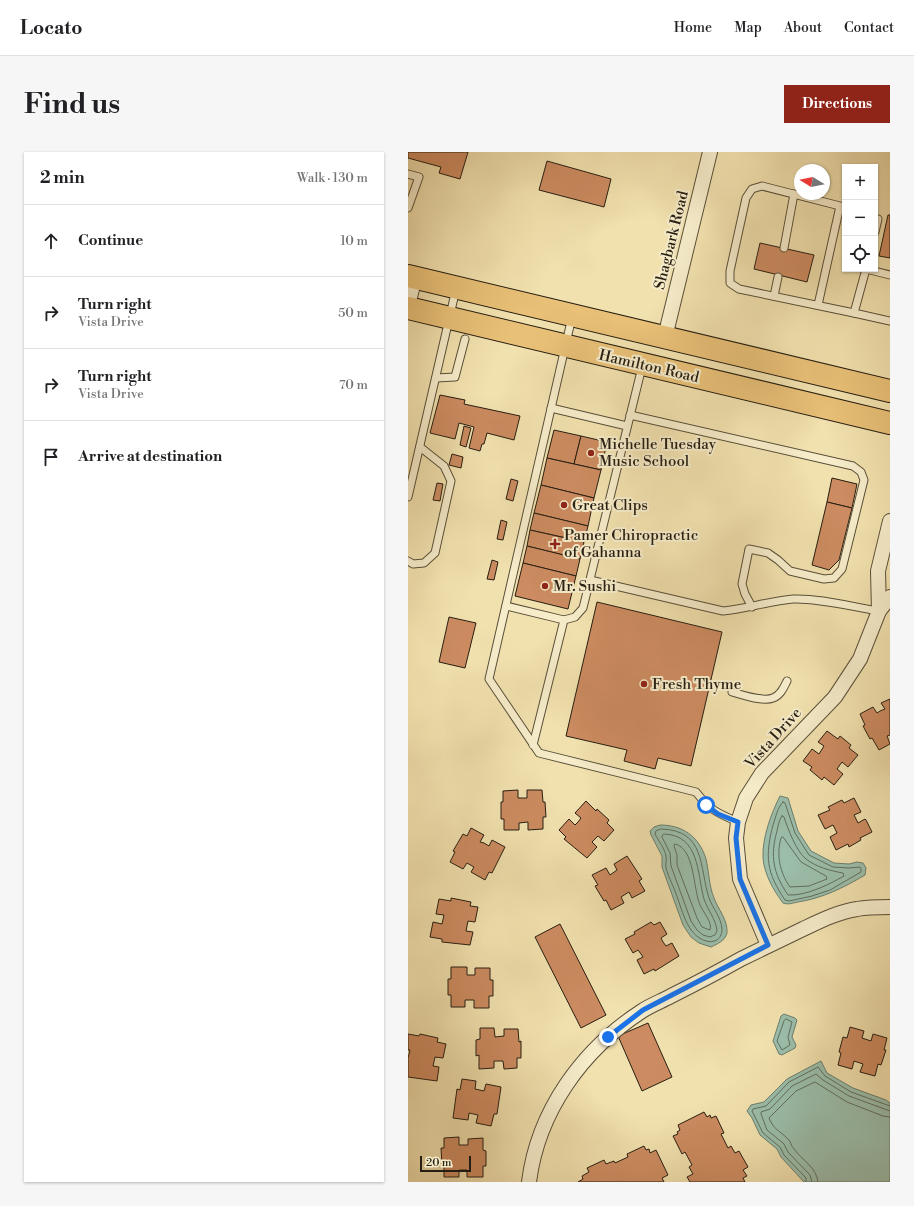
<!DOCTYPE html>
<meta charset="utf-8">
<style>
body{margin:0;font-family:"Libre Bodoni",serif;background:#f6f6f6;color:#202124}
.controls{position:absolute;right:12px;top:12px;display:grid;overflow:hidden;border-radius:0px;box-shadow:0 1px 3px #0004}
.controls button{width:36px;height:36px;display:grid;place-items:center;padding:0;border:0;border-bottom:1px solid #e0e0e0;background:#fff;color:#202124;font:20px sans-serif}
.compass{position:absolute;left:386px;top:12px;width:36px;height:36px;border-radius:50%;background:#fff;box-shadow:0 1px 3px #0004;rotate:280deg}
.scale{position:absolute;left:12px;bottom:10px;width:51px;box-sizing:border-box;padding-left:4px;border:2px solid #261e12;border-top:0;font-size:11px;line-height:14px;white-space:nowrap;color:#261e12;-webkit-text-stroke:3px #f6ecca;paint-order:stroke}
.stop{position:absolute;width:12px;height:12px;margin:-9px;border:3px solid #1a73e8;border-radius:50%;background:#fff}
.stop.end{background:#1a73e8;border-color:#fff;box-shadow:0 1px 4px #0008}
.list{margin:0;padding:0;list-style:none}
h2{display:flex;justify-content:space-between;align-items:center;height:52px;margin:0;padding:0 16px;font-size:17px}
h2 small{font-size:13px;font-weight:400;color:#757577}
.list li{display:grid;grid-template-columns:26px 1fr auto;gap:12px;align-items:center;box-sizing:border-box;height:72px;padding:0 16px;border-top:1px solid #e0e0e0}
.list b{display:block;font-size:15px;white-space:nowrap}
.list p{margin:0;font-size:13px;white-space:nowrap;color:#757577}
.list em{font-size:13px;font-style:normal;color:#757577}
.icon{flex:none;width:22px;height:22px;fill:none;stroke:currentColor;stroke-width:2;stroke-linecap:round;stroke-linejoin:round}
.map{position:relative;flex:none;width:482px;height:1030px;overflow:hidden;border-radius:0px}
header{display:flex;align-items:center;gap:24px;box-sizing:border-box;height:56px;padding:0 20px;background:#fff;border-bottom:1px solid #e0e0e0}
header strong{font-size:19px}
nav{display:flex;gap:22px;margin-inline-start:auto;font-size:14px}
.intro{display:flex;align-items:center;justify-content:space-between;box-sizing:border-box;height:96px;padding:0 24px}
h1{margin:0;font-size:28px}
.button{padding:10px 18px;border-radius:0px;background:#8f2418;color:#fff;font-size:14px;font-weight:700}
main{display:flex;gap:24px;padding:0 24px}
aside{flex:1;background:#fff;border-radius:0px;box-shadow:0 1px 3px #0004}
.map>svg:first-child{display:block}
.water{fill:#9bbeab;stroke:#6c7e6e}
.lines{fill:none;stroke-linecap:round;stroke-linejoin:round}
.shore{stroke:#606e5e;stroke-width:1}
.building{fill:#cc8b60;stroke:#261e12}
.service-casing{stroke:#594f39;stroke-width:9}
.minor-casing{stroke:#594f39;stroke-width:16}
.primary-casing{stroke:#261e12;stroke-width:24}
.service{stroke:#f6ecca;stroke-width:7}
.minor{stroke:#f6ecca;stroke-width:14}
.primary{stroke:#e8c077;stroke-width:22}
.route{stroke:#1a73e8;stroke-width:5}
.poi-dot{fill:#8f2418;stroke:#f6ecca;stroke-width:1.5}
.labels{text-anchor:middle;stroke-width:4;stroke-linejoin:round;paint-order:stroke}
.street-label{font-size:15px;fill:#261e12;stroke:#f6ecca}
.poi-label{font-size:15px;fill:#261e12;stroke:#f6ecca;text-anchor:start}
</style>
<header>
<strong>Locato</strong>
<nav><a>Home</a><a>Map</a><a>About</a><a>Contact</a></nav>
</header>
<div class="intro"><h1>Find us</h1><a class="button">Directions</a></div>
<main>
<aside>
<h2>2 min<small>Walk · 130 m</small></h2>
<ul class="list">
<li><svg class="icon" aria-label="ahead" viewBox="0 0 24 24"><path d="M12 20V5M6 11l6-6 6 6"/></svg><div><b>Continue</b></div><em>10 m</em></li>
<li><svg class="icon" aria-label="right" viewBox="0 0 24 24"><path d="M7 20v-9h11M14 6l5 5-5 5"/></svg><div><b>Turn right</b><p>Vista Drive</p></div><em>50 m</em></li>
<li><svg class="icon" aria-label="right" viewBox="0 0 24 24"><path d="M7 20v-9h11M14 6l5 5-5 5"/></svg><div><b>Turn right</b><p>Vista Drive</p></div><em>70 m</em></li>
<li><svg class="icon" aria-label="arrive" viewBox="0 0 24 24"><path d="M6 21V4h12l-3 4 3 4H6"/></svg><div><b>Arrive at destination</b></div></li>
</ul>
</aside>
<div class="map">
<svg width="482" height="1030" viewBox="0 0 482 1030">
<rect width="100%" height="100%" fill="#f1e1ae"/>
<filter id="stains"><feTurbulence type="fractalNoise" baseFrequency=".005" numOctaves="4"/><feColorMatrix values="0 0 0 0 .2 0 0 0 0 .09 0 0 0 0 .02 0 0 0 .5 -.17"/></filter>
<radialGradient id="worn" r=".72"><stop offset=".6" stop-color="#630" stop-opacity="0"/><stop offset="1" stop-color="#630" stop-opacity=".3"/></radialGradient>
<!-- water -->
<g class="water">
<path d="M372,644l8,2 10,33 13,20 23,12 15,1 8,-2 6,1 3,5 -1,7c-22,13 -42,23 -67,27 -6,1 -9,3 -15,1 -9,-12 -19,-29 -20,-45 -1,-20 8,-44 17,-62z"/>
<path d="M252,673c22,0 39,11 46,34 3,13 3,27 8,39 4,11 14,22 13,35 -2,8 -10,11 -16,14l-12,-4 -8,-6 -8,-12 -21,-58v-11l-11,-21 -1,-4 4,-4z"/>
<polygon points="376,862 387,866 389,868 384,885 388,893 387,896 374,903 371,902 365,889 373,864"/>
<polygon points="413,909 419,921 445,936 478,948 482,951 482,1030 396,1030 373,1005 369,997 352,983 344,966 339,959 343,953 356,950 379,927"/>
</g>
<g class="lines">
<!-- shore -->
<g class="shore">
<path d="M375,650l2,1 10,30 14,22 24,12 16,1 11,-1 1,2v3l-31,18 -18,6 -23,5 -4,-1c-19,-28 -20,-44 -12,-75 3,-8 4,-17 10,-23z"/>
<path d="M374,664l2,1c4,12 12,34 22,42 10,8 25,12 37,14l1,3c-16,9 -38,20 -56,19 -15,-22 -18,-39 -11,-64 1,-5 2,-11 5,-15z"/>
<path d="M253,677c45,1 38,38 48,69 4,11 12,19 13,31 0,4 -1,8 -5,11 -4,2 -7,2 -11,1 -20,-6 -24,-33 -31,-50 -3,-8 -7,-15 -9,-23 -1,-4 1,-8 0,-12 -1,-7 -8,-16 -11,-22l1,-3z"/>
<path d="M256,682c36,1 33,40 40,65 4,12 12,20 13,32l-2,4 -5,2 -7,-2 -6,-5 -6,-9 -20,-55 -1,-13 -8,-16z"/>
<path d="M375,685l18,25 25,14 1,3 -18,7 -19,1c-10,-14 -14,-32 -9,-49z"/>
<path d="M267,692c20,4 18,45 25,61 3,7 13,18 10,25l-8,-3 -5,-9 -20,-53v-10l-3,-9z"/>
<polygon points="378,867 384,870 380,885 382,893 374,898 369,889 376,869"/>
<polyline points="398,1030 398,1026 376,1003 372,995 355,981 344,959 345,957 358,954 381,930 410,915 417,924 443,940 482,954"/>
<polyline points="404,1030 402,1023 380,1000 376,992 359,978 353,962 353,960 362,957 384,934 408,922 415,928 441,944 482,959"/>
<path d="M410,1030c-1,-14 -16,-22 -24,-33 -3,-3 -3,-7 -6,-10 -9,-9 -14,-9 -19,-21l27,-27 19,-9 32,20 36,14 7,1"/>
</g>
</g>
<!-- building -->
<g class="building">
<polygon points="0,0 60,0 52,27 31,21 33,15 0,6"/>
<polygon points="139,9 203,27 196,55 131,38"/>
<polygon points="480,63 482,63 482,106 471,104"/>
<polygon points="352,91 406,103 399,130 346,117"/>
<polygon points="32,243 57,248 56,252 112,264 106,288 79,281 76,292 74,292 72,299 61,296 66,275 51,271 47,287 22,281"/>
<polygon points="56,274 63,276 58,295 52,293"/>
<polygon points="146,278 173,284 166,312 139,306"/>
<polygon points="173,284 199,290 193,318 166,312"/>
<polygon points="44,302 55,305 53,316 41,313"/>
<polygon points="139,306 193,318 186,346 133,333"/>
<polygon points="424,326 449,332 444,356 419,350"/>
<polygon points="103,327 110,329 105,349 98,347"/>
<polygon points="29,331 35,332 32,349 25,348"/>
<polygon points="133,333 186,346 180,374 126,361"/>
<polygon points="419,350 444,356 431,408 421,418 404,413"/>
<polygon points="126,361 180,374 176,390 122,378"/>
<polygon points="93,368 99,370 95,388 89,387"/>
<polygon points="122,378 176,390 172,407 119,394"/>
<polygon points="119,394 172,407 168,424 115,411"/>
<polygon points="84,408 90,410 86,428 79,427"/>
<polygon points="115,411 168,424 160,457 107,444"/>
<polygon points="189,450 314,480 283,614 250,606 247,617 216,609 219,598 158,584"/>
<polygon points="41,465 68,471 57,516 31,510"/>
<polygon points="482,547 482,583 479,584 482,592 471,598 464,586 462,587 455,574 457,573 452,562 465,555 469,561 472,559 477,557 473,551"/>
<polygon points="419,579 430,587 432,584 443,593 441,596 450,603 440,615 434,610 429,617 435,622 426,633 416,625 414,628 402,618 404,615 395,609 404,597 411,602 416,594 410,590"/>
<polygon points="110,638 110,646 119,646 119,638 134,638 135,650 137,650 138,665 135,665 135,677 120,678 120,670 111,671 111,678 96,678 96,667 93,667 93,650 95,650 95,639"/>
<polygon points="446,646 453,660 446,663 450,671 457,667 458,668 464,680 452,686 453,688 441,695 440,692 428,698 422,685 429,681 425,673 417,677 410,663 422,658 420,655 434,648 436,651"/>
<polygon points="178,649 188,659 189,657 201,668 199,671 206,678 196,689 190,684 184,690 189,695 179,706 156,687 158,685 151,678 161,667 167,673 170,670 173,666 167,661"/>
<polygon points="63,676 76,683 72,690 76,691 81,694 84,688 97,695 84,721 81,720 77,728 63,720 66,715 59,711 55,717 42,710 47,700 45,699 55,682 59,684"/>
<polygon points="219,704 234,727 231,729 237,739 224,746 221,740 213,745 216,751 203,758 198,748 196,749 187,734 190,733 184,723 198,716 202,723 209,718 206,712"/>
<polygon points="43,746 63,750 62,754 70,755 67,770 60,769 58,779 65,780 62,793 34,790 34,787 22,785 25,770 34,772 36,763 28,762 31,747 43,749"/>
<polygon points="243,770 246,773 252,770 259,782 253,786 255,790 258,794 264,791 271,804 247,819 246,817 236,822 229,808 235,805 233,802 230,798 225,801 217,787 227,782 226,780"/>
<polygon points="152,772 198,863 173,876 127,785"/>
<polygon points="43,815 59,815 59,823 67,823 67,816 82,816 82,828 85,828 85,844 81,844 81,856 66,856 66,848 57,848 57,855 43,855 43,843 40,843 40,827 43,827"/>
<polygon points="240,871 264,925 234,939 210,884"/>
<polygon points="442,875 456,879 454,886 463,889 465,882 479,886 476,898 478,898 473,913 470,912 467,924 452,920 455,912 446,909 444,917 430,913 433,901 431,900 435,885 439,886"/>
<polygon points="72,876 86,876 87,885 96,884 96,877 110,877 111,890 113,889 113,906 109,906 109,916 96,917 95,909 86,909 86,916 71,917 71,903 68,904 68,888 72,887"/>
<polygon points="0,882 11,884 12,882 30,886 29,890 38,892 35,906 27,905 25,914 31,915 29,929 0,925 0,906 2,898 0,898"/>
<polygon points="54,927 68,929 67,937 76,939 78,932 93,935 89,962 86,962 83,974 68,971 70,963 61,961 60,968 45,966 49,937 52,938"/>
<polygon points="296,960 299,965 302,963 303,966 308,964 316,981 313,982 320,996 323,994 327,1001 331,999 340,1015 335,1018 339,1024 335,1026 337,1030 282,1030 279,1025 285,1022 281,1015 284,1013 277,1000 274,1002 265,984 270,982 269,980 272,978 270,973"/>
<polygon points="51,985 51,993 60,993 60,987 75,986 75,998 78,999 78,1014 75,1014 75,1025 59,1025 59,1018 51,1018 51,1025 36,1025 36,1013 34,1013 33,996 36,996 36,986"/>
<polygon points="236,994 238,998 241,997 242,1001 248,998 260,1023 254,1026 256,1030 170,1030 175,1027 174,1024 181,1020 179,1016 196,1008 198,1012 206,1009 207,1011 220,1005 219,1002"/>
</g>
<g class="lines">
<defs>
<g id="service">
<polyline points="0,22 11,25 0,56"/>
<polyline points="467,80 470,67"/>
<polyline points="376,96 386,42"/>
<polyline points="482,123 458,117 446,161 482,169"/>
<polyline points="366,144 370,125"/>
<polyline points="410,153 432,54 354,34 344,37 338,46 322,119 322,131 331,137 446,161"/>
<path d="M164,165l-83,362 50,74 157,39c14,18 21,21 42,30"/>
<polyline points="28,226 47,225 57,187"/>
<polyline points="143,256 219,274"/>
<polyline points="222,263 445,314 453,320 456,328 434,417 426,426 416,427 382,419 370,408 360,401 341,397 334,432 337,442 344,455"/>
<polyline points="0,345 48,137"/>
<polyline points="0,409 5,412 16,411 27,401 43,329 36,314 12,295"/>
<path d="M182,428l133,31c23,-2 46,-10 70,-12 26,-1 60,8 86,12"/>
<polyline points="98,454 156,468 167,465 175,456 234,215"/>
<path d="M324,540c10,3 31,10 41,6 8,-3 11,-11 14,-17"/>
<polyline points="125,593 156,468"/>
</g>
<g id="minor">
<polyline points="0,153 7,125"/>
<polyline points="257,185 302,0"/>
<polyline points="471,459 470,419 482,369"/>
<polyline points="360,793 332,727 328,686 330,670 338,646 354,621 427,545 452,507 471,459 482,445"/>
<path d="M121,1030c9,-71 53,-132 113,-171 9,-6 20,-10 29,-15 24,-12 47,-24 70,-37 21,-10 41,-20 62,-30 17,-8 35,-17 54,-20 11,-2 22,-2 33,-2"/>
</g>
<g id="primary">
<polyline points="0,124 482,239"/>
<polyline points="0,156 482,271"/>
</g>
</defs>
<!-- service casing -->
<use href="#service" class="service-casing"/>
<!-- minor casing -->
<use href="#minor" class="minor-casing"/>
<!-- primary casing -->
<use href="#primary" class="primary-casing"/>
<!-- service -->
<use href="#service" class="service"/>
<!-- minor -->
<use href="#minor" class="minor"/>
<!-- primary -->
<use href="#primary" class="primary"/>
</g>
<g class="lines">
<!-- route -->
<polyline class="route" points="200,885 235,858 360,793 332,727 328,686 330,670 310,662 298,653"/>
</g>
<!-- markers -->
<g class="poi-dot">
<circle cx="183" cy="301" r="4"/>
<circle cx="156" cy="353" r="4"/>
<path d="M145 386h4v4h4v4h-4v4h-4v-4h-4v-4h4z"/>
<circle cx="137" cy="434" r="4"/>
<circle cx="236" cy="532" r="4"/>
</g>
<g class="labels">
<!-- street labels -->
<g class="street-label">
<text transform="translate(263 88) rotate(-76)" y="5">Shagbark Road</text>
<text transform="translate(241 214) rotate(13)" y="5">Hamilton Road</text>
<text transform="translate(365 586) rotate(-48)" y="5">Vista Drive</text>
</g>
<!-- poi labels -->
<g class="poi-label">
<text x="191" y="297">Michelle Tuesday<tspan x="191" dy="17">Music School</tspan></text>
<text x="164" y="358">Great Clips</text>
<text x="156" y="388">Pamer Chiropractic<tspan x="156" dy="17">of Gahanna</tspan></text>
<text x="145" y="439">Mr. Sushi</text>
<text x="244" y="537">Fresh Thyme</text>
</g>
</g>
<rect width="100%" height="100%" filter="url(#stains)"/>
<rect width="100%" height="100%" fill="url(#worn)"/>
</svg>
<div class="controls">
<button>+</button>
<button>−</button>
<button><svg class="icon" aria-label="locate" viewBox="0 0 24 24"><circle cx="12" cy="12" r="6"/><path d="M12 2v4M12 18v4M2 12h4M18 12h4"/></svg></button>
</div>
<svg class="compass" viewBox="-18 -18 36 36"><path d="M0-13l5 13h-10z" fill="#e53935"/><path d="M0 13l5-13h-10z" fill="#757577"/></svg>
<div class="scale">20 m</div>
<div class="stop" style="left:298px;top:653px"></div>
<div class="stop end" style="left:200px;top:885px"></div>
</div>
</main>
